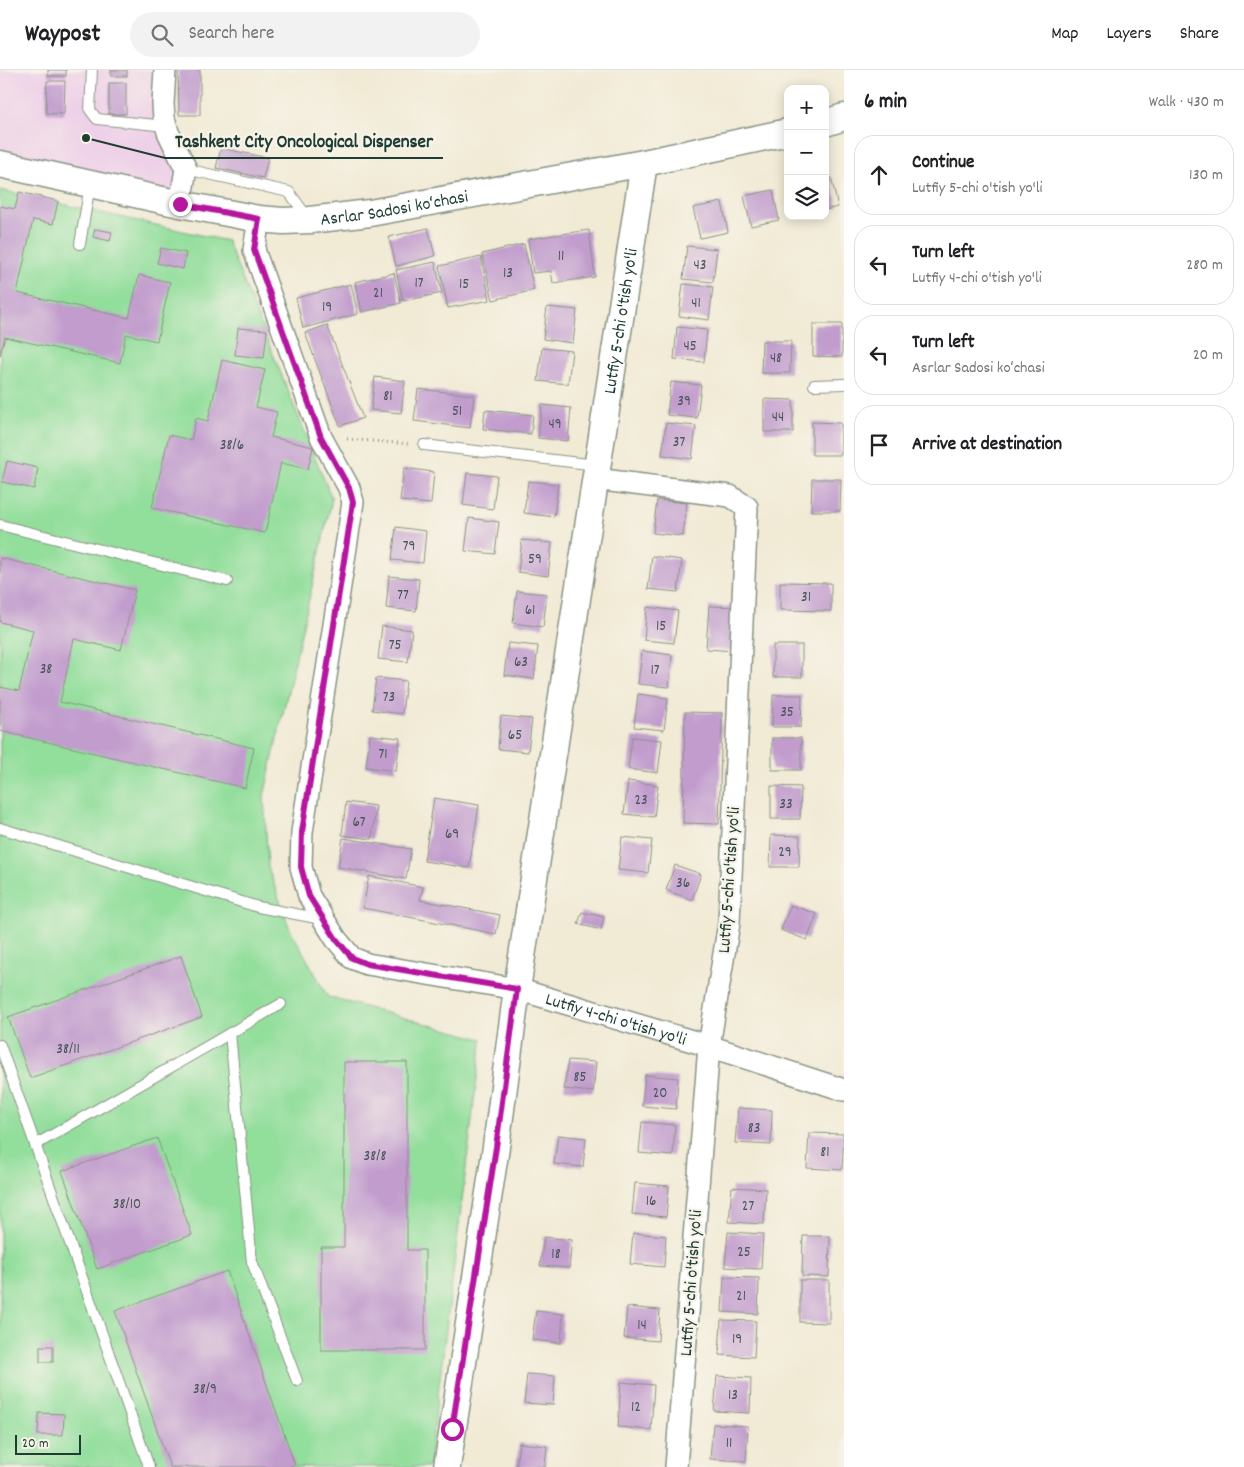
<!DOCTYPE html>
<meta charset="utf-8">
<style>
body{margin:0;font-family:Dekko,sans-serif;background:#f2f2f2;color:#202124}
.controls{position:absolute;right:15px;top:15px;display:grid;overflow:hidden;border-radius:10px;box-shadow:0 2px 12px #0003}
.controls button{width:45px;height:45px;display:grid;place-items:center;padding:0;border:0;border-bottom:1px solid #e0e0e0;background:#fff;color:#202124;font:25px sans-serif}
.scale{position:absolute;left:15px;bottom:12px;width:66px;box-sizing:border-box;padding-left:5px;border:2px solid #1f3d34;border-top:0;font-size:14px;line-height:18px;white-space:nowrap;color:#1f3d34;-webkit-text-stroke:4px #f7f3e8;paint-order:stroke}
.stop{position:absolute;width:15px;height:15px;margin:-11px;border:4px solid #b5179e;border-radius:50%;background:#fff}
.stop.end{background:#b5179e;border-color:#fff;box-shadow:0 1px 5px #0008}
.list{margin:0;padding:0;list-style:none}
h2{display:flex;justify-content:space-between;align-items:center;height:65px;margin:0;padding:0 20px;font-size:21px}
h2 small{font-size:16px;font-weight:400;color:#757577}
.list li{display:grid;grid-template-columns:32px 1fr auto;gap:15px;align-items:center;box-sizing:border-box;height:80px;margin:0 10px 10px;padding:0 10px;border:1px solid #e0e0e0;border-radius:20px}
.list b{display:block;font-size:19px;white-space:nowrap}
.list p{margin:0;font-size:16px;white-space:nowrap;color:#757577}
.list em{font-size:16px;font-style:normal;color:#757577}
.icon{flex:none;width:28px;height:28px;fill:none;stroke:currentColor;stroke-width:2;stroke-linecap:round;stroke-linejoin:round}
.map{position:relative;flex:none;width:844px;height:1397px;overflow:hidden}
header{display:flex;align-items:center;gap:30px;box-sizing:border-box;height:70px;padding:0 25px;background:#fff;border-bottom:1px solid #e0e0e0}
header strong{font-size:24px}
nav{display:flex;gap:28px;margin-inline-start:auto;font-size:18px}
.search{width:350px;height:45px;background:#f2f2f2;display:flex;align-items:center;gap:12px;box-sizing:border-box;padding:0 18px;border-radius:28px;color:#757577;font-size:19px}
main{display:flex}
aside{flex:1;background:#fff}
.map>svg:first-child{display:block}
.built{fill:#eed0e8}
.green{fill:#92de9b;stroke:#588e68}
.building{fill:#c19ccd}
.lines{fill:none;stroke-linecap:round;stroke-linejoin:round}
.service-casing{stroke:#889484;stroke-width:12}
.minor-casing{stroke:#889484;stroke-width:24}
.tertiary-casing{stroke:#889484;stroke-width:29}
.path{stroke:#889484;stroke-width:3;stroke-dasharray:1 4;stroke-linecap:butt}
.service{stroke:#fff;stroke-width:10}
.minor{stroke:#fff;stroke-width:21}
.tertiary{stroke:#fff;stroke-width:26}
.route{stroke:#b5179e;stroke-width:6}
.labels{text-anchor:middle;stroke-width:4.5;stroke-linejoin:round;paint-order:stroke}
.number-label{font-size:15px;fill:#48555a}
.street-label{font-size:18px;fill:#1f3d34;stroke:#f7f3e8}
.leader{fill:none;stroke:#1f3d34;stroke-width:2}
.callout-dot{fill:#1f3d34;stroke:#f7f3e8;stroke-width:2}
.callout-label{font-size:19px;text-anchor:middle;font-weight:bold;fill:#1f3d34;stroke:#f7f3e8;stroke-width:4.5;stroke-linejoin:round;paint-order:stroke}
</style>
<header>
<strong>Waypost</strong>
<div class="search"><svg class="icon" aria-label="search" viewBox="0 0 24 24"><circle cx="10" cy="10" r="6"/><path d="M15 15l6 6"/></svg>Search here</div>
<nav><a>Map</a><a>Layers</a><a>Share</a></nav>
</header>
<main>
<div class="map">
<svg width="844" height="1397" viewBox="0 0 844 1397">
<rect width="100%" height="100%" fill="#f7f3e8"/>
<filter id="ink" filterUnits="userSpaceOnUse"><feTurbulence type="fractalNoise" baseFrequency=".02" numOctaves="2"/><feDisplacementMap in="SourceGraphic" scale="10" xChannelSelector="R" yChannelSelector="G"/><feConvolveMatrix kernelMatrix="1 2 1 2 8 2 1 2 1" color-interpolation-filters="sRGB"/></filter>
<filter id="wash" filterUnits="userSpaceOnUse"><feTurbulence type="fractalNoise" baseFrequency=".0096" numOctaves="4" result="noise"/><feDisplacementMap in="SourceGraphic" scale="20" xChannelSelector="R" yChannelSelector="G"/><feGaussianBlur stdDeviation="1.12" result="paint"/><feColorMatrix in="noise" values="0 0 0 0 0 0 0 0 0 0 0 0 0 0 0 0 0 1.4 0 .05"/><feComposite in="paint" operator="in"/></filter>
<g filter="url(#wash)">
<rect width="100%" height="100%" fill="#f1ead5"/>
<!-- built -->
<polygon class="built" points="0,0 165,0 163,34 186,99 180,134 0,94"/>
<!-- green -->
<polygon class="green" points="0,120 227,171 332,429 264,726 268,797 289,857 328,927 482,969 429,1397 0,1397"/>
<g id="blocks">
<!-- building -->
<g class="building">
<rect x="48" y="0" width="18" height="6"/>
<rect x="111" y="0" width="16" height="6"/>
<polygon points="178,0 200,0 200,45 179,45"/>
<polygon points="47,11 65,11 64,44 46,43"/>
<rect x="109" y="13" width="17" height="31"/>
<polygon points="221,78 268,88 263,108 216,98"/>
<polygon points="831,107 838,137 825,140 825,108"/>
<polygon points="773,120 779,150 751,156 744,126"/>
<polygon points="19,122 58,131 53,154 33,150 17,223 129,248 139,205 170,212 157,271 126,264 120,293 5,267 0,285 0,136 15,139"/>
<polygon points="722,132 728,162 700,168 693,138"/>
<polygon points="428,158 435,186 396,196 389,167"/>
<polygon points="95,159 112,162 110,171 93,167"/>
<polygon points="589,160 595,207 553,213 551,201 533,203 528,169"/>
<polygon points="524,174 534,220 493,230 482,184"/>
<polygon points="687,176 717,179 713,212 683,209"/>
<polygon points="161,178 186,183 183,199 157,193"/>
<polygon points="481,187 490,230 448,238 439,196"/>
<polygon points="435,192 442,223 403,231 396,200"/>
<polygon points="394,203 401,233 362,242 355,212"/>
<polygon points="351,214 358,244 303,258 296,228"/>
<polygon points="683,214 713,217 709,250 679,246"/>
<polygon points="547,237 577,240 573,273 543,269"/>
<polygon points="813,254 842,254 842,287 813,286"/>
<polygon points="327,255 363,348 340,356 305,263"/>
<polygon points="677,257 707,260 704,292 674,289"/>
<polygon points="238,258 267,260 264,288 235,285"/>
<polygon points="762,271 791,271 790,303 761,303"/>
<polygon points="542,278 572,281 568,314 538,311"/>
<polygon points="222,290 265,300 256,337 277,342 271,367 313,377 308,399 281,393 265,463 152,438 169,365 191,370 196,348 208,351"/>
<polygon points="375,307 405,311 401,343 371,340"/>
<polygon points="671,312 701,315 697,348 667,345"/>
<polygon points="418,319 474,325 470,358 414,351"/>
<polygon points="764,329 793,330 793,362 764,362"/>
<polygon points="542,335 571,338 568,371 538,368"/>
<polygon points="485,340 533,345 531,364 483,359"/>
<polygon points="812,352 841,353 841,385 812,385"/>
<polygon points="666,353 696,356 692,389 662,385"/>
<polygon points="7,391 38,398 34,419 2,412"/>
<polygon points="404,398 434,402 431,434 400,431"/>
<polygon points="467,403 497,406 493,439 463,435"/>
<polygon points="812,409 841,409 840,441 811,441"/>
<polygon points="528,411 558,414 554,447 524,443"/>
<polygon points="657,430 687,433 683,466 653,463"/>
<polygon points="469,448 499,452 495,484 465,481"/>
<polygon points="396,457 426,461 423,493 392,490"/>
<polygon points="522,470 552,473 548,506 518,502"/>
<polygon points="652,486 682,490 678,522 648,519"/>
<polygon points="0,488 135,520 121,580 74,569 60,632 254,678 245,718 0,661 0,617 19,621 33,560 0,552"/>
<polygon points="389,506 419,509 416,541 386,538"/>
<polygon points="780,512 831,513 831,541 780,540"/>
<polygon points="517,521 547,524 543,557 513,553"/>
<polygon points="709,536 738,537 735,581 706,579"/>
<polygon points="647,537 678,541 674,573 644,570"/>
<polygon points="382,556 412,560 408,592 378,589"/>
<polygon points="508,573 538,576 534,609 504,605"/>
<rect x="773" y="575" width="29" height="32"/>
<polygon points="642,581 672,585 669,617 638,614"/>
<polygon points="376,608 406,611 402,644 372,640"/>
<polygon points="638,624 668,628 664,660 634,657"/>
<polygon points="773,625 802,625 801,657 772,657"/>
<polygon points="685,642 722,643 719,754 683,753"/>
<polygon points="501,646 532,649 528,682 498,679"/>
<polygon points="370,665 400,668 396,701 366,697"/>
<polygon points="632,667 662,670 658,703 628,699"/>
<rect x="772" y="668" width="29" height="32"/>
<polygon points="628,711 658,715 654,747 624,744"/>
<polygon points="771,716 801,717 800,749 771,749"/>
<polygon points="434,728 479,735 469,798 424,791"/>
<polygon points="346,732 376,736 372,769 342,765"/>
<polygon points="771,765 800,766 799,797 770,797"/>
<polygon points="622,767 652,770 648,803 618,800"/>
<polygon points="343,768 411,779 406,809 338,797"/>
<polygon points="675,795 701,804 692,830 666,820"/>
<polygon points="369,806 423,817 420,830 500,845 496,864 363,838"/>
<polygon points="791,835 817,844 807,870 781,860"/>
<polygon points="582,842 604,847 601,860 578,854"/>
<polygon points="181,886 202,947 30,1008 8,947"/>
<polygon points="568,990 596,992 593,1022 564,1019"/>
<polygon points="344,992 407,992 407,1180 425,1180 425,1280 321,1280 321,1177 344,1177"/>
<polygon points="645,1005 678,1008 676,1039 642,1036"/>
<polygon points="738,1038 772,1040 771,1075 735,1073"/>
<polygon points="642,1052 675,1055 673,1086 639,1083"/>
<polygon points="809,1063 844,1064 842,1100 807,1098"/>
<polygon points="558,1065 586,1068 583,1097 554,1094"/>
<polygon points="157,1068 192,1165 97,1199 62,1101"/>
<polygon points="635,1113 669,1116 666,1147 632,1144"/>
<polygon points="732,1117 766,1119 764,1154 729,1152"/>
<polygon points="728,1162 763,1164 761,1199 725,1197"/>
<polygon points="633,1163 666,1166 664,1197 630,1194"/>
<polygon points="803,1166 830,1166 829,1207 802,1206"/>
<polygon points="544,1167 572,1170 569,1198 540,1196"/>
<polygon points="227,1201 295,1395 289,1397 170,1397 115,1241"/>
<polygon points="724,1207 759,1208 758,1244 722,1242"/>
<polygon points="800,1210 829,1210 829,1253 800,1252"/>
<polygon points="627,1237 660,1240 658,1271 624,1268"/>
<polygon points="536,1241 563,1244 561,1273 532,1270"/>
<polygon points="721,1250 756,1251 754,1287 719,1285"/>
<rect x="40" y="1276" width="13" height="16"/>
<polygon points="527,1304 555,1306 553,1335 524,1333"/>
<polygon points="717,1306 751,1308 750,1343 714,1341"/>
<polygon points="621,1312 654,1315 651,1360 618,1357"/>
<polygon points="39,1343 64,1344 63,1365 38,1365"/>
<polygon points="713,1354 748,1356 746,1391 710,1389"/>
<polygon points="519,1373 547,1376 545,1397 516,1397"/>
</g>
</g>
</g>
<g filter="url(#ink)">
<use href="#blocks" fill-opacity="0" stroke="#889484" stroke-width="1"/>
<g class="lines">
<defs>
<g id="service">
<polyline points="92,0 90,40 97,49 166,56"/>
<polyline points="186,99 289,122 308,148"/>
<polyline points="80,174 90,115"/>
<polyline points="814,315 844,314"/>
<polyline points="424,375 597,395"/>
<polyline points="0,455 227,511"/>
<polyline points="0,758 258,837 322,849"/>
<polyline points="230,963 252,1192 297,1311"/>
<polyline points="0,975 149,1397"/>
<polyline points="35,1075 281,934"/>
</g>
<g id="minor">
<polyline points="165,0 163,34 164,48 168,62 186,99 180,134"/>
<path id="s1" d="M259,149l-5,31 67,187 28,51 4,14 -51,330 -1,35 8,29 27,43 16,19 15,6 150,25 192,57 135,44"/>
<polyline points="595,409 730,426 747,437 729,853 709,976 676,1397"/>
</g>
<g id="tertiary">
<polyline points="825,53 844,47"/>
<path id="s2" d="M0,94l180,40 79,15 24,2 27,-1 60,-7 274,-50 144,-31"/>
<path id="s3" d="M447,1397l49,-320 21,-158 127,-826"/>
</g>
</defs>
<!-- service casing -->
<use href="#service" class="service-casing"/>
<!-- minor casing -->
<use href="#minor" class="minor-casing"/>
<!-- tertiary casing -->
<use href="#tertiary" class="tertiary-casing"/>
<!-- path -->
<polyline class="path" points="347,369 410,374"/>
<!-- service -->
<use href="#service" class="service"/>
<!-- minor -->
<use href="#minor" class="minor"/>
<!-- tertiary -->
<use href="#tertiary" class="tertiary"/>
</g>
</g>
<g class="lines" filter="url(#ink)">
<!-- route -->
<polyline class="route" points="180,134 259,149 254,180 321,367 349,418 353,432 302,762 301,797 309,826 336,869 352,888 367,894 517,919 496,1077 452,1359"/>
</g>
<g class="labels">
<!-- number labels -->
<g class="number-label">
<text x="561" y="190">11</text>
<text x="700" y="199">43</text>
<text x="508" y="207">13</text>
<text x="419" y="217">17</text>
<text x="464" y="218">15</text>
<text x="378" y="227">21</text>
<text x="696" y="237">41</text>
<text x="327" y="241">19</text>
<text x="690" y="280">45</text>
<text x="776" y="292">48</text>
<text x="388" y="330">81</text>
<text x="684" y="335">39</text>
<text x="457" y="345">51</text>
<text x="778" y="351">44</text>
<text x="555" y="358">49</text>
<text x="679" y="376">37</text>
<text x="232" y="379">38/6</text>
<text x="409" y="480">79</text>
<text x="535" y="493">59</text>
<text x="403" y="529">77</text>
<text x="806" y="531">31</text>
<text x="530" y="544">61</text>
<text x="661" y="560">15</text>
<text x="395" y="579">75</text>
<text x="521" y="596">63</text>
<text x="46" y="603">38</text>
<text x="655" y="604">17</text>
<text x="389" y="631">73</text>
<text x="787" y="646">35</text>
<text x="515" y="669">65</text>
<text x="383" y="688">71</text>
<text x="641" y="734">23</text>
<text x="786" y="738">33</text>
<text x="359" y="756">67</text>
<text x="452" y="768">69</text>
<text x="785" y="786">29</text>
<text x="683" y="817">36</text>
<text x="68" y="983">38/11</text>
<text x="580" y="1011">85</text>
<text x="660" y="1027">20</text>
<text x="754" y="1062">83</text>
<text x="825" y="1086">81</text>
<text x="375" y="1090">38/8</text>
<text x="651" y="1135">16</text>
<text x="127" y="1138">38/10</text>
<text x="748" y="1140">27</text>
<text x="744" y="1186">25</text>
<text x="556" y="1188">18</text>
<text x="741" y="1230">21</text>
<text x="642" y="1259">14</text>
<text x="737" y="1273">19</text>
<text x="205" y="1323">38/9</text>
<text x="733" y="1329">13</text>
<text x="636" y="1341">12</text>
<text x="729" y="1377">11</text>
</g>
<!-- street labels -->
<g class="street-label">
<text dy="6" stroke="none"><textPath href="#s2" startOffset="401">Asrlar Sadosi ko‘chasi</textPath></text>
<text dy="6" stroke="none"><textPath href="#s3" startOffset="1159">Lutfiy 5-chi o'tish yo'li</textPath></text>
<text transform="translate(728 810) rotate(-86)" y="6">Lutfiy 5-chi o'tish yo'li</text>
<text dy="6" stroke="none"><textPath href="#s1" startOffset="1049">Lutfiy 4-chi o'tish yo'li</textPath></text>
<text transform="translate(690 1213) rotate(-86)" y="6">Lutfiy 5-chi o'tish yo'li</text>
</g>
</g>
<!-- callouts -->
<path class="leader" d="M86 68L165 88H443"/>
<circle class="callout-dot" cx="86" cy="68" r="5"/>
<g class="callout-label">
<text x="304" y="77">Tashkent City Oncological Dispenser</text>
</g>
</svg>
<div class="controls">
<button>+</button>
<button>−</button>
<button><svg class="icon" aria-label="layers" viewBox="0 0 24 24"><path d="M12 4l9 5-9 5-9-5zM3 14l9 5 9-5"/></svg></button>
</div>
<div class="scale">20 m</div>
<div class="stop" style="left:452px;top:1359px"></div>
<div class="stop end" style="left:180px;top:134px"></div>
</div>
<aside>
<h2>6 min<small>Walk · 430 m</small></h2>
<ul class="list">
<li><svg class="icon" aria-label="ahead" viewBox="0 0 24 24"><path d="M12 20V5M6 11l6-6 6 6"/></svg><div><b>Continue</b><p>Lutfiy 5-chi o'tish yo'li</p></div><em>130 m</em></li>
<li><svg class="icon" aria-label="left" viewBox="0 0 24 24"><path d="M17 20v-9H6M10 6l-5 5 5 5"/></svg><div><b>Turn left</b><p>Lutfiy 4-chi o'tish yo'li</p></div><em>280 m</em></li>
<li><svg class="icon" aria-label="left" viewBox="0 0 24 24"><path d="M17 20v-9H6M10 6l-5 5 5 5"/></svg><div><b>Turn left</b><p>Asrlar Sadosi ko‘chasi</p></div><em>20 m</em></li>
<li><svg class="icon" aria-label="arrive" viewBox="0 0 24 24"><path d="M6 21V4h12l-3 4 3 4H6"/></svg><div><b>Arrive at destination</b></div></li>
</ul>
</aside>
</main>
